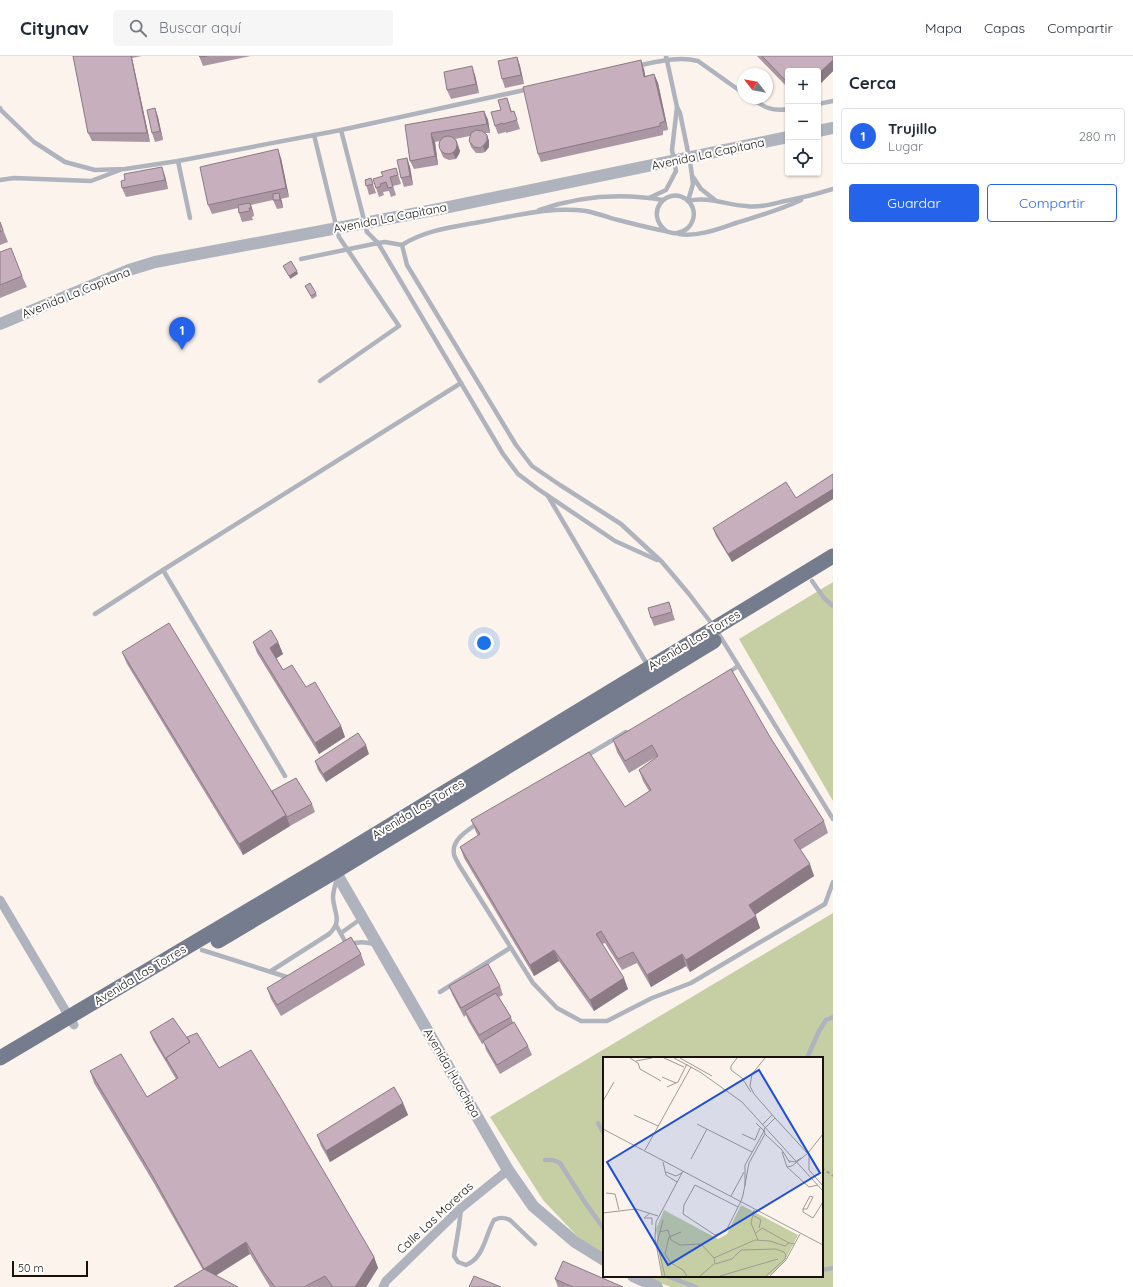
<!DOCTYPE html>
<html lang="es">
<meta charset="utf-8">
<style>
body{margin:0;font-family:Quicksand,sans-serif;background:#f6f6f7;color:#1f2937}
.controls{position:absolute;right:12px;top:12px;display:grid;overflow:hidden;border-radius:4px;box-shadow:0 1px 3px #0004}
.controls button{width:36px;height:36px;display:grid;place-items:center;padding:0;border:0;border-bottom:1px solid #e0e1e3;background:#fff;color:#1f2937;font:20px sans-serif}
.compass{position:absolute;left:737px;top:12px;width:36px;height:36px;border-radius:50%;background:#fff;box-shadow:0 1px 3px #0004;rotate:301deg}
.scale{position:absolute;left:12px;bottom:10px;width:76px;box-sizing:border-box;padding-left:4px;border:2px solid #19120b;border-top:0;font-size:11px;line-height:14px;white-space:nowrap;color:#19120b;-webkit-text-stroke:3px #fff;paint-order:stroke}
.you{position:absolute;left:484px;top:587px;width:14px;height:14px;margin:-10px;border:3px solid #fff;border-radius:50%;background:#1a73e8;box-shadow:0 0 0 6px #1a73e833}
.badge{display:grid;place-items:center;width:26px;height:26px;border-radius:50%;background:#2563eb;color:#fff;font-size:13px;font-weight:700}
.pin{position:absolute;translate:-50% -33px;filter:drop-shadow(0 1px 2px #0008)}
.pin::after{content:'';position:absolute;top:21px;width:14px;height:12px;background:inherit;clip-path:polygon(0 0,100% 0,50% 100%)}
.list{margin:0;padding:0;list-style:none}
h2{display:flex;justify-content:space-between;align-items:center;height:52px;margin:0;padding:0 16px;font-size:17px}
h2 small{font-size:13px;font-weight:400;color:#747a83}
.list li{display:grid;grid-template-columns:26px 1fr auto;gap:12px;align-items:center;box-sizing:border-box;height:56px;margin:0 8px 8px;padding:0 8px;border:1px solid #e0e1e3;border-radius:4px}
.list b{display:block;font-size:15px;white-space:nowrap}
.list p{margin:0;font-size:13px;white-space:nowrap;color:#747a83}
.list em{font-size:13px;font-style:normal;color:#747a83}
.actions{display:flex;gap:8px;padding:12px 16px}
.actions a{flex:1;padding:9px 0;border:1px solid #2563eb;border-radius:4px;text-align:center;font-size:14px;color:#2563eb}
.actions .main{background:#2563eb;color:#fff}
.icon{flex:none;width:22px;height:22px;fill:none;stroke:currentColor;stroke-width:2;stroke-linecap:round;stroke-linejoin:round}
.map{position:relative;flex:none;width:833px;height:1231px;overflow:hidden}
header{display:flex;align-items:center;gap:24px;box-sizing:border-box;height:56px;padding:0 20px;background:#fff;border-bottom:1px solid #e0e1e3}
header strong{font-size:19px}
nav{display:flex;gap:22px;margin-inline-start:auto;font-size:14px}
.search{width:280px;height:36px;background:#f6f6f7;display:flex;align-items:center;gap:10px;box-sizing:border-box;padding:0 14px;border-radius:4px;color:#747a83;font-size:15px}
main{display:flex}
aside{flex:1;background:#fff}
.map>svg:first-child{display:block}
.green{fill:#c6cfa4}
.lines{fill:none;stroke-linecap:round;stroke-linejoin:round}
.path{stroke:#9e968f;stroke-width:2;stroke-dasharray:3 3;stroke-linecap:butt}
.service{stroke:#aeb3bd;stroke-width:4.5}
.minor{stroke:#aeb3bd;stroke-width:9}
.tertiary{stroke:#aeb3bd;stroke-width:12}
.primary{stroke:#747c8d;stroke-width:15}
.service-bridge{stroke:#aeb3bd;stroke-width:4.5}
.wall{fill:#ab96a3}
.shaded-wall{fill:#8b7a84}
.building{fill:#c7afbd;stroke:#8b7a84}
.labels{text-anchor:middle;stroke-width:4;stroke-linejoin:round;paint-order:stroke}
.street-label{font-size:12px;fill:#19120b;stroke:#fff}
.inset-road{fill:none;stroke:#a19a92;stroke-width:1}
.view{fill:#1d4ed8;fill-opacity:0.15;stroke:#1d4ed8;stroke-width:2}
.inset-edge{fill:none;stroke:#19120b;stroke-width:2}
</style>
<header>
<strong>Citynav</strong>
<div class="search"><svg class="icon" aria-label="search" viewBox="0 0 24 24"><circle cx="10" cy="10" r="6"/><path d="M15 15l6 6"/></svg>Buscar aquí</div>
<nav><a>Mapa</a><a>Capas</a><a>Compartir</a></nav>
</header>
<main>
<div class="map">
<svg width="833" height="1231" viewBox="0 0 833 1231">
<rect width="100%" height="100%" fill="#fcf4ec"/>
<!-- green -->
<g class="green">
<polygon points="833,526 833,745 739,583"/>
<polygon points="833,857 833,1231 671,1231 642,1220 822,1220 822,1002 604,1002 604,1199 578,1181 543,1144 490,1061"/>
</g>
<g class="lines">
<!-- path -->
<polyline class="path" points="822,1112 833,1120"/>
<!-- service -->
<g class="service">
<polyline points="666,0 677,51 680,57 687,91"/>
<path d="M636,10c21,-4 42,-10 62,-5l45,32"/>
<path d="M751,42c13,9 21,14 37,11"/>
<polyline points="818,48 833,45"/>
<polyline points="0,52 1,54 34,86 65,106 95,114 125,113 178,105 341,74 361,152"/>
<polyline points="341,74 529,33"/>
<polyline points="314,79 333,157"/>
<polyline points="672,94 677,51"/>
<polyline points="178,105 190,162"/>
<polyline points="693,121 701,133 715,144"/>
<polyline points="0,124 14,122 91,125 120,114"/>
<polyline points="649,142 666,134 676,115"/>
<path d="M688,145c20,-5 39,4 58,5 13,2 26,-2 39,-5 17,-3 32,-7 48,-12"/>
<polyline points="688,145 693,128 691,112"/>
<path d="M539,154c40,-14 83,-17 124,-10"/>
<path d="M367,176l11,11 7,-1 17,3c23,-15 52,-18 78,-23 35,-6 70,-16 106,-11 10,2 21,6 32,9 16,4 31,8 47,11 4,1 8,3 12,2 17,-2 23,-24 9,-34 -20,-13 -42,14 -20,32"/>
<path d="M679,178c19,3 39,-5 57,-11 23,-7 44,-13 65,-23"/>
<polyline points="402,189 407,209 516,389 532,410 560,429 621,468 662,506 689,538 715,572 833,763"/>
<polyline points="301,203 378,187 503,398 518,418 538,433 615,485 657,504"/>
<polyline points="320,325 399,270 339,181"/>
<polyline points="548,440 648,610"/>
<polyline points="163,514 285,720"/>
<polyline points="812,525 824,542 833,550"/>
<polyline points="95,558 163,514 461,327"/>
<polyline points="728,617 738,610"/>
<polyline points="586,700 626,676"/>
<path d="M478,767c-10,7 -27,17 -24,31 0,3 4,8 5,11l74,118 24,25 24,13h26l45,-23 39,-15 134,-79 8,-22"/>
<polyline points="336,869 347,889"/>
<polyline points="341,877 362,862"/>
<path d="M348,889c10,-4 17,-3 26,-1"/>
<polyline points="202,894 290,922"/>
<path d="M271,915l58,-37c14,-13 5,-21 4,-36 0,-7 2,-13 4,-19"/>
<polyline points="440,936 510,892"/>
<polyline points="807,1002 819,975 826,964 833,961"/>
<polyline points="598,1067 604,1078"/>
<polyline points="545,1104 553,1104 560,1107 584,1145 604,1173"/>
<path d="M461,1153l-2,17 -5,30 4,6 8,3c18,-7 19,-29 28,-45 6,-3 10,-3 16,0l25,24"/>
<polyline points="822,1214 833,1212"/>
<polyline points="667,1220 696,1231"/>
</g>
<!-- minor -->
<g class="minor">
<polyline points="0,844 74,969"/>
<polyline points="383,1231 386,1225 461,1152 508,1114"/>
</g>
<!-- tertiary -->
<g class="tertiary">
<polyline points="818,75 833,72"/>
<polyline points="0,268 129,214 155,206 439,153 788,81"/>
<polyline points="331,808 508,1114 533,1150 575,1186 604,1204"/>
<polyline points="633,1220 657,1231"/>
</g>
<!-- primary -->
<g class="primary">
<polyline points="218,885 336,815 714,585"/>
<polyline points="0,1002 330,806 833,500"/>
</g>
<!-- service-bridge -->
<g class="service-bridge">
<polyline points="687,91 691,112"/>
<polyline points="672,94 676,115"/>
<polyline points="361,152 367,176"/>
<polyline points="333,157 339,181"/>
</g>
</g>
<!-- wall -->
<g class="wall">
<polygon points="73,0 142,0 132,2 150,86 92,85 88,77"/>
<polygon points="199,0 251,0 203,10"/>
<polygon points="757,0 833,0 833,15 818,30 818,15 788,15 788,32"/>
<polygon points="517,1 520,10 524,28 505,32 502,23"/>
<polygon points="644,13 645,20 654,18 658,27 668,74 663,75 663,79 541,106 538,98"/>
<polygon points="475,19 479,37 451,43 447,34"/>
<polygon points="507,42 512,56 517,64 520,73 506,77 506,76 498,78 495,70 501,54"/>
<polygon points="155,52 158,61 163,84 155,86 152,77"/>
<polygon points="484,55 488,64 490,77 485,77 487,79 489,85 489,91 485,96 482,97 476,97 471,91 469,85 470,80 455,83 460,95 459,98 456,103 449,104 444,102 442,99 440,93 440,85 435,86 438,109 414,113 410,105 405,69"/>
<polygon points="281,102 289,141 281,143 282,146 283,152 277,153 273,144 251,149 254,160 252,161 253,164 242,166 239,157 238,152 212,158 208,149"/>
<polygon points="407,102 410,111 413,129 404,131 401,122"/>
<polygon points="396,112 401,128 393,130 396,139 391,141 389,135 383,136 384,139 379,141 376,132 383,120"/>
<polygon points="165,120 168,133 126,141 122,132 125,124"/>
<polygon points="371,122 376,137 369,139 365,124"/>
<polygon points="0,166 8,186 0,189"/>
<polygon points="0,196 22,220 27,231 0,242"/>
<polygon points="305,230 316,237 317,240 312,243"/>
<polygon points="833,418 833,443 732,506 716,480 713,472 796,442"/>
<polygon points="669,546 675,564 654,570 651,562"/>
<polygon points="253,586 278,586 283,598 276,602 283,614 306,631 341,670 345,681 319,698 257,597"/>
<polygon points="122,596 272,735 312,748 315,756 290,770 243,799 127,608"/>
<polygon points="770,681 824,765 828,777 800,794 814,820 755,859 760,872 690,916 686,910 651,931 637,907 622,914 605,887 602,888 628,933 594,955 559,905 534,920 464,802 460,791 478,780 476,776 471,764 625,751 649,735 643,725 639,714 656,702 656,701 629,717 617,696 613,684"/>
<polygon points="369,698 326,726 318,714 315,705"/>
<polygon points="361,898 365,909 281,960 271,943 267,932"/>
<polygon points="449,930 500,930 503,939 499,941 511,961 513,967 528,990 532,999 500,1018 486,994 484,987 482,988 468,964 466,959 464,961 452,938"/>
<polygon points="150,976 189,985 187,981 219,1012 374,1201 378,1212 366,1231 270,1231 267,1226 250,1198 203,1214 155,1129 94,1027 90,1015 147,1041 176,1023 153,984"/>
<polygon points="403,1047 408,1059 330,1106 321,1090 317,1079"/>
<polygon points="555,1223 623,1231 558,1231"/>
</g>
<!-- shaded-wall -->
<g class="shaded-wall">
<polygon points="131,0 132,0 132,2 150,86 147,77"/>
<polygon points="517,1 520,10 524,28 521,19"/>
<polygon points="641,4 644,13 647,29 644,21"/>
<polygon points="833,4 833,15 818,30 818,18"/>
<polygon points="472,10 475,19 479,37 476,28"/>
<polygon points="654,18 658,27 668,74 665,65"/>
<polygon points="155,52 158,61 163,84 160,75"/>
<polygon points="484,55 488,64 490,77 487,68"/>
<polygon points="431,77 435,86 438,109 435,100"/>
<polygon points="487,79 489,85 489,91 485,96 483,90"/>
<polygon points="456,83 460,95 459,98 456,103 453,97"/>
<polygon points="278,93 281,102 289,141 286,132"/>
<polygon points="407,102 410,111 413,129 410,120"/>
<polygon points="162,111 165,120 168,133 165,124"/>
<polygon points="279,137 282,146 283,152 280,144"/>
<polygon points="250,147 253,155 254,160 251,152"/>
<polygon points="297,215 298,218 290,223 289,220"/>
<polygon points="833,433 833,443 732,506 728,498"/>
<polygon points="278,586 283,598 274,604 270,592"/>
<polygon points="341,670 345,681 319,698 315,687"/>
<polygon points="366,689 369,698 326,726 323,718"/>
<polygon points="286,759 290,770 243,799 239,788"/>
<polygon points="810,808 814,820 753,860 749,849"/>
<polygon points="756,860 760,872 690,916 686,904"/>
<polygon points="554,894 559,905 534,920 530,909"/>
<polygon points="682,898 686,910 651,931 647,919"/>
<polygon points="624,922 628,933 594,955 590,944"/>
<polygon points="403,1047 408,1059 330,1106 326,1095"/>
<polygon points="246,1186 250,1198 209,1224 204,1213"/>
<polygon points="374,1201 378,1212 366,1231 355,1231"/>
</g>
<!-- building -->
<g class="building">
<polygon points="73,0 131,0 147,77 88,77"/>
<polygon points="199,0 207,0 200,1"/>
<polygon points="762,0 833,0 833,4 818,18 818,15 788,15 788,27"/>
<polygon points="517,1 521,19 502,23 498,5"/>
<polygon points="641,4 644,21 654,18 665,65 660,67 660,70 538,98 523,31"/>
<polygon points="472,10 476,28 447,34 444,16"/>
<polygon points="507,42 511,56 514,55 517,64 503,68 502,67 495,70 491,56 501,54 498,44"/>
<polygon points="155,52 160,75 152,77 147,54"/>
<polygon points="484,55 487,68 431,77 435,100 410,105 405,69"/>
<polygon points="476,74 482,75 487,79 487,85 483,90 480,92 474,91 469,85 471,77"/>
<circle cx="448" cy="89" r="9"/>
<polygon points="278,93 286,132 208,149 200,111"/>
<polygon points="407,102 410,120 401,122 397,104"/>
<polygon points="162,111 165,124 122,132 121,125 125,124 124,118"/>
<polygon points="396,112 398,119 390,121 393,131 388,132 386,126 380,128 381,130 376,132 373,123 383,120 381,116"/>
<polygon points="371,122 373,128 366,130 365,124"/>
<polygon points="279,137 280,144 273,144 273,138"/>
<polygon points="250,147 251,152 249,152 250,155 239,157 238,149"/>
<polygon points="0,166 3,174 0,176"/>
<polygon points="11,192 22,220 0,229 0,196"/>
<polygon points="291,205 297,215 289,220 283,210"/>
<polygon points="310,227 316,237 311,240 305,230"/>
<polygon points="833,418 833,433 728,498 713,472 786,426 796,442"/>
<polygon points="669,546 672,556 651,562 648,552"/>
<polygon points="169,567 286,759 239,788 122,596"/>
<polygon points="271,574 278,586 270,592 283,614 292,609 306,631 315,626 341,670 315,687 253,586"/>
<polygon points="731,613 770,681 824,765 794,784 810,808 749,849 756,860 686,904 682,898 647,919 633,896 618,903 601,875 596,878 624,922 590,944 554,894 530,909 460,791 480,778 471,764 589,696 625,751 651,734 639,714 658,700 652,689 625,705 613,684"/>
<polygon points="358,677 366,689 323,718 315,705"/>
<polygon points="296,722 312,748 287,761 286,759 272,735"/>
<polygon points="351,881 361,898 277,949 267,932"/>
<polygon points="488,908 500,930 461,952 449,930"/>
<polygon points="496,937 511,961 479,979 465,955"/>
<polygon points="173,962 190,986 166,1002 167,1005 150,976"/>
<polygon points="514,966 528,990 497,1009 483,985"/>
<polygon points="197,977 219,1012 251,994 279,1039 374,1201 355,1231 333,1231 325,1220 304,1231 275,1231 263,1215 246,1186 204,1213 238,1231 174,1231 204,1213 151,1117 90,1015 121,998 147,1041 178,1022 166,1002 190,986 187,981"/>
<polygon points="394,1031 403,1047 326,1095 317,1079"/>
<polygon points="563,1205 623,1231 573,1231 555,1223"/>
<polygon points="474,1220 501,1231 469,1231"/>
</g>
<g class="labels">
<!-- street labels -->
<g class="street-label">
<text transform="translate(708 98) rotate(-12)" y="4">Avenida La Capitana</text>
<text transform="translate(390 162) rotate(-11)" y="4">Avenida La Capitana</text>
<text transform="translate(76 237) rotate(-22)" y="4">Avenida La Capitana</text>
<text transform="translate(694 584) rotate(-31)" y="4">Avenida Las Torres</text>
<text transform="translate(418 753) rotate(-31)" y="4">Avenida Las Torres</text>
<text transform="translate(140 919) rotate(-31)" y="4">Avenida Las Torres</text>
<text transform="translate(452 1017) rotate(60)" y="4">Avenida Huachipa</text>
<text transform="translate(435 1162) rotate(-43)" y="4">Calle Las Moreras</text>
</g>
</g>
<!-- overview -->
<g transform="translate(603 1001)">
<rect width="220" height="220" fill="#fcf4ec"/>
<path d="M138,148l57,30 -13,25 -11,13 -7,3h-105l-6,-47 8,-19 54,29 9,-5z" fill="#c6cfa4"/>
<path class="inset-road" d="M27,1l8,5 2,6 21,12M61,1l20,9M71,1l26,14 42,30 81,89M77,1l32,18M134,1l-6,8v4l11,8 9,14M162,1l-13,16 -2,12 4,8 21,24 -11,11 1,5 17,16 8,13M33,4l16,-3M59,20l14,6M64,30l11,-5 9,-18M0,44l11,-19M31,58l24,11M172,61l34,37v15l14,16M94,67l55,28M160,67l9,-9M0,72l220,116M139,77l13,6 5,-12M42,93l46,-83M179,95l5,15 5,-1M88,102l16,-30M186,104l6,1 6,-4M60,105l3,13 11,7M189,109l16,-13 15,-19M184,110l22,20 9,-2M63,115l10,4 6,-3M142,129v-21l19,-34 -8,-8M3,136l9,1 4,16M128,139l13,-24M207,139l3,1 -6,12h-4zM135,150l-43,-22 -11,20 -1,9 32,21 11,-4 15,-30 2,-6 6,-32 16,-29M200,152v3l10,6 10,-16M151,153l-3,13 7,17M0,156l33,-4 22,7M47,156l-6,5h8v7M150,158l8,5 -2,8M60,163l-6,23 8,33M56,175l9,-2 3,10 9,5 21,-1 13,14M78,175l-12,5 -4,17 6,9 12,7 4,6M153,176l6,-5 27,15M59,219l-7,-38 1,-16 27,-51M97,219l14,-12M117,219l58,-17M163,219l19,-17 1,-4 -2,-3 -8,-3 -35,1 -9,9 -17,5 -1,-6 41,-18 15,1 15,5 4,-3 6,1M167,219l16,-16 14,-26"/>
<path class="view" d="M156,13l61,103 -152,92 -61,-103z"/>
<rect width="220" height="220" class="inset-edge"/>
</g>
</svg>
<div class="controls">
<button>+</button>
<button>−</button>
<button><svg class="icon" aria-label="locate" viewBox="0 0 24 24"><circle cx="12" cy="12" r="6"/><path d="M12 2v4M12 18v4M2 12h4M18 12h4"/></svg></button>
</div>
<svg class="compass" viewBox="-18 -18 36 36"><path d="M0-13l5 13h-10z" fill="#e53935"/><path d="M0 13l5-13h-10z" fill="#747a83"/></svg>
<div class="scale">50 m</div>
<div class="you"></div>
<div class="pin badge" style="left:182px;top:294px">1</div>
</div>
<aside>
<h2>Cerca<small></small></h2>
<ul class="list">
<li><span class="badge">1</span><div><b>Trujillo</b><p>Lugar</p></div><em>280 m</em></li>
</ul>
<div class="actions"><a class="main">Guardar</a><a>Compartir</a></div>
</aside>
</main>
